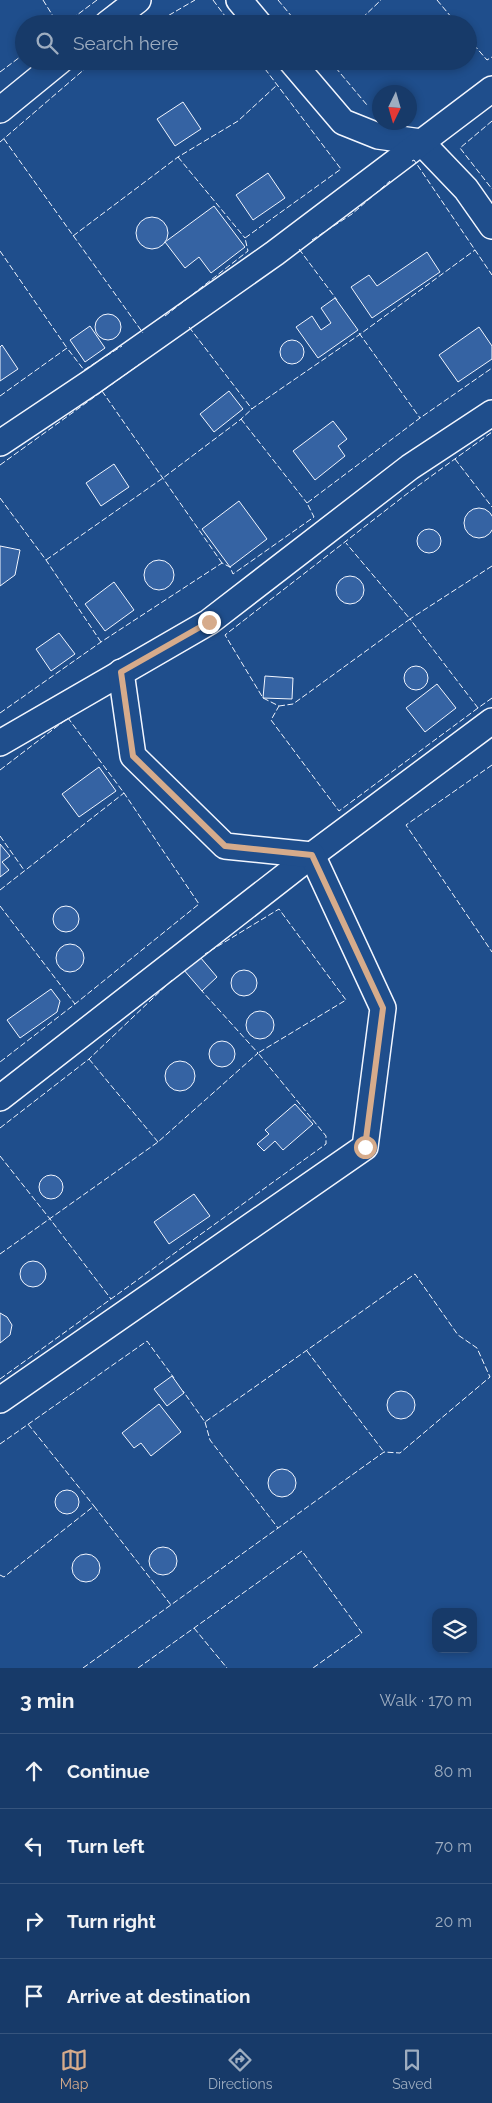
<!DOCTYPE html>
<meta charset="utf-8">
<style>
body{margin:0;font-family:Raleway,sans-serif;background:#20416f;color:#f1f3f6}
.controls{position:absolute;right:15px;bottom:15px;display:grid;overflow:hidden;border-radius:10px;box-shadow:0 2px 8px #0003}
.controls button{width:45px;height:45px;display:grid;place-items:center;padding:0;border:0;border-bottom:1px solid #36547d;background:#173a69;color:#f1f3f6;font:25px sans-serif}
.compass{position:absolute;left:372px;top:85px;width:45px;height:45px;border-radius:50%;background:#173a69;box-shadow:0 2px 8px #0003;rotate:185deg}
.stop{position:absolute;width:15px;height:15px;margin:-11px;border:4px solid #d6ab8b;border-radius:50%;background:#fff}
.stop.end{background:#d6ab8b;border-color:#fff;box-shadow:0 1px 5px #0008}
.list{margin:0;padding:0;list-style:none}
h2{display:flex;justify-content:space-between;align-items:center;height:65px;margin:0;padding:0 20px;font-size:21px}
h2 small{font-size:16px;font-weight:400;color:#9eadc0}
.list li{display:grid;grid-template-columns:32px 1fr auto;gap:15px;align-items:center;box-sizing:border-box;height:75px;padding:0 20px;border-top:1px solid #36547d}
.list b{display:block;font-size:19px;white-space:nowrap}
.list em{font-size:16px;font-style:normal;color:#9eadc0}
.icon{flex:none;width:28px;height:28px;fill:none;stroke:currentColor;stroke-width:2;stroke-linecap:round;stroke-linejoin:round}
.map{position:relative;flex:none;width:492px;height:1668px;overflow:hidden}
.search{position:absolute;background:#173a69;box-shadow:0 2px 8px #0003;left:15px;right:15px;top:15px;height:55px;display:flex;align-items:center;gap:12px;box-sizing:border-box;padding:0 18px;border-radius:28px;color:#9eadc0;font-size:19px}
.sheet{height:365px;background:#173a69}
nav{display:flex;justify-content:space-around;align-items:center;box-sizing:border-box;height:70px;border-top:1px solid #36547d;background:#173a69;font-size:14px;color:#9eadc0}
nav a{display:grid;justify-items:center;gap:2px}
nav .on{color:#d6ab8b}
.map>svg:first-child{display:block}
.building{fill:#3563a3;stroke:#f2f6ff}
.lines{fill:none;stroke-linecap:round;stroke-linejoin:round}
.minor-casing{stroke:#f2f6ff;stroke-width:28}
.minor{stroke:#1f4e8c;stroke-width:25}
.fence{stroke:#f2f6ff;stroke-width:1;stroke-dasharray:6 2.5;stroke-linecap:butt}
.route{stroke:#d6ab8b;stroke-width:6}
</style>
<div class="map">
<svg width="492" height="1668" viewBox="0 0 492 1668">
<rect width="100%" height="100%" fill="#1f4e8c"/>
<!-- building -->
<g class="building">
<polygon points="183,102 201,129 175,146 157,119"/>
<polygon points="268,173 285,198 253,220 236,195"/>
<polygon points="214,206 245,247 211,273 199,257 185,268 165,242"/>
<circle cx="152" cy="233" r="16"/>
<polygon points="427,252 440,272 372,318 351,287 369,275 377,286"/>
<polygon points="335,298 358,330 318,358 296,327 312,316 321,330 331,323 321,308"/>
<circle cx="108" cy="327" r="13"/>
<polygon points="90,326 105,348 85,362 70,340"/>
<polygon points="479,327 492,346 492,359 458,382 439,355"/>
<circle cx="292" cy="352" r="12"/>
<polygon points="2,345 18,369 0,381 0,347"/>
<polygon points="229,391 243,409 214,432 200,414"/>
<polygon points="333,421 347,439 338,446 345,456 315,480 293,451"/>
<polygon points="114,464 129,487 101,506 86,483"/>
<polygon points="239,501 267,539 230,567 202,529"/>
<circle cx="479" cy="523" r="15"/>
<circle cx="429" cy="541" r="12"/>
<polygon points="0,546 20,550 15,575 0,586"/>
<circle cx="159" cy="575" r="15"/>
<circle cx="350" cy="590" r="14"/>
<polygon points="114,582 134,610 105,631 85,604"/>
<polygon points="59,633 75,654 51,671 36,649"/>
<circle cx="416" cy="678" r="12"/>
<polygon points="265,676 293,678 292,699 263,698"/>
<polygon points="437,684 456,708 425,732 406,708"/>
<polygon points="99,767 116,791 79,817 62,794"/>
<polygon points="0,844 10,856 2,862 9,870 0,877"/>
<circle cx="66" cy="919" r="13"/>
<circle cx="70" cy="958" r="14"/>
<polygon points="200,957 217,977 202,991 183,969"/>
<circle cx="244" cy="983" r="13"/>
<polygon points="51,989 60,1001 57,1012 20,1038 7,1020"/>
<circle cx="260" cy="1025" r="14"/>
<circle cx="222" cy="1054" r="13"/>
<circle cx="180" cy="1076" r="15"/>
<polygon points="295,1104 313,1124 283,1150 275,1141 264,1151 257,1144 269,1134 265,1130"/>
<circle cx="51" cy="1187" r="12"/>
<polygon points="194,1194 210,1216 169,1244 154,1222"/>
<circle cx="33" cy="1274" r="13"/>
<polygon points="0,1313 7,1317 12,1325 10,1335 0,1343"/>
<polygon points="172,1376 184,1393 167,1406 154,1389"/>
<circle cx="401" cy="1405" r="14"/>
<polygon points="159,1404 181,1432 151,1456 141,1443 134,1448 122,1433"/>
<circle cx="282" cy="1483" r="14"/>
<circle cx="67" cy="1502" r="12"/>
<circle cx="163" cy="1561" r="14"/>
<circle cx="86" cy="1568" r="14"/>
</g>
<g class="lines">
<defs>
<g id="minor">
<polyline points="239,0 259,24"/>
<polyline points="107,24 138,0"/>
<polyline points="291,61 343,122 378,136 421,142 466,189 492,226"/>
<polyline points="0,110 60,61"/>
<polyline points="0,443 93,381 275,253 492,89"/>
<polyline points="0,743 209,622 410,467 492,413"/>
<polyline points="0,1098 312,855 492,721"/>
<polyline points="0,1400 365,1147 383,1008 312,855 225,846 133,756 121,672"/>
</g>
</defs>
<!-- minor casing -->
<use href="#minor" class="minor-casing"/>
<!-- minor -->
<use href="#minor" class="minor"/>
<!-- fence -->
<g class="fence">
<polyline points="43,0 58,24"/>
<polyline points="213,0 231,24"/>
<polyline points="278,0 298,24"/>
<polyline points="437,0 457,24"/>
<polyline points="65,24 97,0"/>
<polyline points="154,24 195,0"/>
<polyline points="356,24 381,0"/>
<polyline points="468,38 487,60 492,57"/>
<polyline points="330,61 367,105"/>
<polyline points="0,72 24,54"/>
<polyline points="492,121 460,148 492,189"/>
<polyline points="4,139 143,333"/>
<polyline points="0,142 94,61"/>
<polyline points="178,157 245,238"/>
<polyline points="412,161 414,160 492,275"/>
<polyline points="73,236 178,157 238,121 277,85"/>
<polyline points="312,240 352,214 390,181"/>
<polyline points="299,249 337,300"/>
<polyline points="0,251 67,348"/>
<polyline points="165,316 248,251 245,238 341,169 259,61"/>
<polyline points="189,327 252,409"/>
<polyline points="359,333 420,418"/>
<polyline points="102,391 222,563"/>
<polyline points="0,396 67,348 84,370 122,346"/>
<polyline points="241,419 307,503"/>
<polyline points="455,459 492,507"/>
<polyline points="0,465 140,364"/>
<polyline points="0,498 46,560 101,642"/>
<polyline points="46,560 163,478 240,420 253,408 359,335 475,250"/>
<polyline points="492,566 410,619 478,708 492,698"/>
<polyline points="279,706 293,704 410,619 346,543"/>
<polyline points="478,708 339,811 271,720 279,706 263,698 225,635 408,493 492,432"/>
<polyline points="0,713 101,642 222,563 230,567 233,574 314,517 307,503 420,418 492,368"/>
<polyline points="492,765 406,825 492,952"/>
<polyline points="0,770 68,718 124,793 199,904 75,1004 0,1062"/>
<polyline points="0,836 24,870"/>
<polyline points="0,890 124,793"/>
<polyline points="0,906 75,1004"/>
<polyline points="89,1059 158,1142"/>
<polyline points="0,1128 89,1059 172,980"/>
<polyline points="0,1156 50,1219 111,1299"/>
<polyline points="0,1254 158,1142 258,1053 201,990"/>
<polyline points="307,1351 384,1452"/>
<polyline points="0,1379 326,1144 326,1136 258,1053 346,1000 279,909 205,954"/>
<polyline points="205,1422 210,1440 278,1528"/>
<polyline points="28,1424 94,1506"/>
<polyline points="0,1444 147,1341 174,1378"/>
<polyline points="0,1575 4,1577 94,1506 171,1605"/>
<polyline points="194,1628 227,1668"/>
<polyline points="83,1668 384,1452 400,1453 490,1377 477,1348 458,1335 415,1274 205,1422 183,1391"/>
<polyline points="138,1668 302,1551 362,1633 313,1668"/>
</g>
</g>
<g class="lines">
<!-- route -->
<polyline class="route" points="209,622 121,672 133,756 225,846 312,855 383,1008 365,1147"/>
</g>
</svg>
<div class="controls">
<button><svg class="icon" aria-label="layers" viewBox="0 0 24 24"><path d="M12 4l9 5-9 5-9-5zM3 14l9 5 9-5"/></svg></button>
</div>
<svg class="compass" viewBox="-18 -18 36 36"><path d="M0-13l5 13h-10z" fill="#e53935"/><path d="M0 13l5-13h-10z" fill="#9eadc0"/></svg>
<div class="stop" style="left:365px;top:1147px"></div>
<div class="stop end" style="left:209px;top:622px"></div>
<div class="search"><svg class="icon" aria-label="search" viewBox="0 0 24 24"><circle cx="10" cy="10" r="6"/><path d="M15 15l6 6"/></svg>Search here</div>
</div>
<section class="sheet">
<h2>3 min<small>Walk · 170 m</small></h2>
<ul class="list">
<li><svg class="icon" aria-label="ahead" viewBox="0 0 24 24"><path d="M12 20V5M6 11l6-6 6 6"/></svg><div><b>Continue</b></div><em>80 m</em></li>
<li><svg class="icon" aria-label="left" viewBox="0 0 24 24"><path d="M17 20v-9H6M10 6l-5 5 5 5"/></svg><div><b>Turn left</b></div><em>70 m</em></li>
<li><svg class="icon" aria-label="right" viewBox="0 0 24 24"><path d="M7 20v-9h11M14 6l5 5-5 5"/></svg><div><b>Turn right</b></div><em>20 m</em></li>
<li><svg class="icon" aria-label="arrive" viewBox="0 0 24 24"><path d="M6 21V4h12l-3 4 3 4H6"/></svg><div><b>Arrive at destination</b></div></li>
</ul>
</section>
<nav>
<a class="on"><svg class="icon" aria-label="map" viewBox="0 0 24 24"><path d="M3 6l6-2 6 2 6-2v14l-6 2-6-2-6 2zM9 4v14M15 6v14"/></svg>Map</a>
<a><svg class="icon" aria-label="directions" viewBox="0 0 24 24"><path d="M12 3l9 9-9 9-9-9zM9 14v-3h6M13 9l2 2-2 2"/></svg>Directions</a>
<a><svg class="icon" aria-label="saved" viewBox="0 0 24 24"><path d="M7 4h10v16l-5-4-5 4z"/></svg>Saved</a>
</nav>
